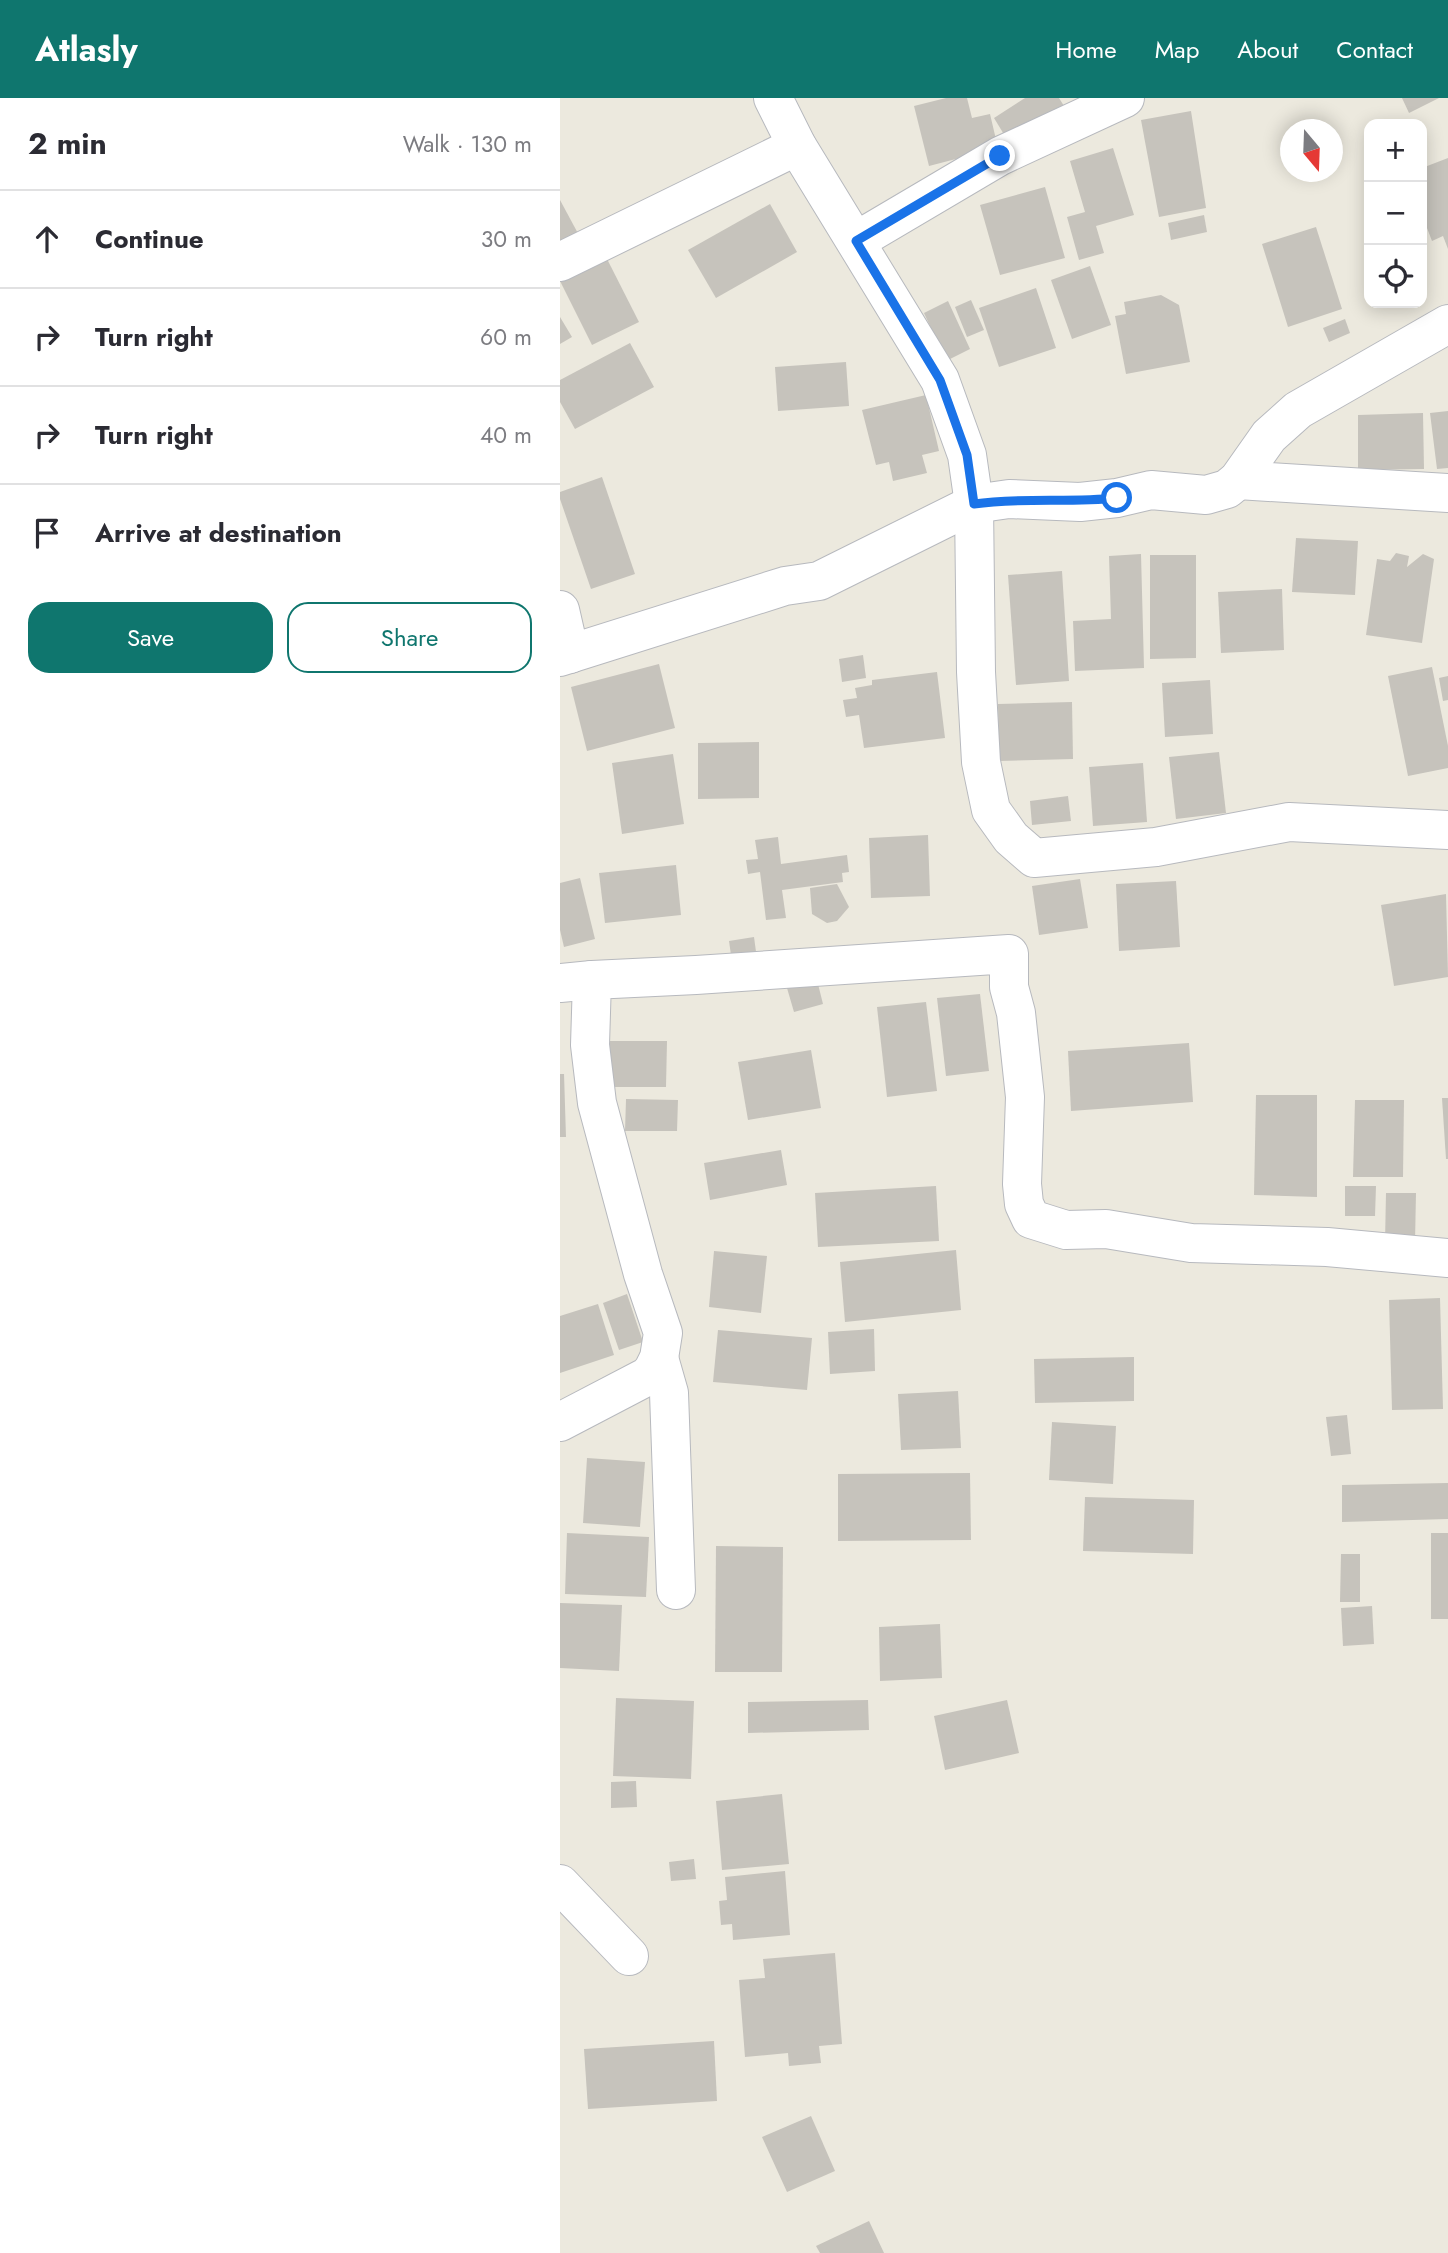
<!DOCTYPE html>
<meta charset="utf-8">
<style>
body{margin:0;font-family:Jost,sans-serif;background:#f7f7f7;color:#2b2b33}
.controls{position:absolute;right:21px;top:21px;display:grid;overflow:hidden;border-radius:14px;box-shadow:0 4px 18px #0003}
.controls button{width:63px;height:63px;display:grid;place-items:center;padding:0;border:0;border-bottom:2px solid #e1e1e2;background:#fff;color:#2b2b33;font:35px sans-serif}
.compass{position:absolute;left:720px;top:21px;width:63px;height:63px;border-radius:50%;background:#fff;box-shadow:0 4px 18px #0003;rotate:161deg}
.stop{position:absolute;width:21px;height:21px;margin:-16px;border:5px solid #1a73e8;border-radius:50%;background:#fff}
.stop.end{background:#1a73e8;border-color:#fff;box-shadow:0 2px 7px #0008}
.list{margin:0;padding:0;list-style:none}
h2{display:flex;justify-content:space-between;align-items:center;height:91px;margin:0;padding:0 28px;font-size:30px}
h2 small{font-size:23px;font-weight:400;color:#7c7c81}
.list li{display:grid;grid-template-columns:46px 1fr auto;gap:21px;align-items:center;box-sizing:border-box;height:98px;padding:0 28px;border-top:2px solid #e1e1e2}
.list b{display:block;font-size:26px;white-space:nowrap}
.list em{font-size:23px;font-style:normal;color:#7c7c81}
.actions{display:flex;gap:14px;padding:21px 28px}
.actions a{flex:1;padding:16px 0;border:2px solid #0f766e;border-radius:21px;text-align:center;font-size:24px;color:#0f766e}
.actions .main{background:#0f766e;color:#fff}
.icon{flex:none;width:38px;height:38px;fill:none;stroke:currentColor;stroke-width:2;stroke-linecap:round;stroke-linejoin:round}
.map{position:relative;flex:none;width:888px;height:2155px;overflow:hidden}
header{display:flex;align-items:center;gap:42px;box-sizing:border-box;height:98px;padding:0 35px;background:#0f766e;color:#fff}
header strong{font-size:33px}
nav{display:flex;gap:38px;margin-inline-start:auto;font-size:24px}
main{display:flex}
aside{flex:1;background:#fff}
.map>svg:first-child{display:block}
.building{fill:#c6c3bc}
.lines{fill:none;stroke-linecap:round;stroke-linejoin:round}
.minor-casing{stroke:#b7b9be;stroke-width:40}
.minor{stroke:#fff;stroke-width:38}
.route{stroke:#1a73e8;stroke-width:9}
</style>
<header>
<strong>Atlasly</strong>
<nav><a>Home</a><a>Map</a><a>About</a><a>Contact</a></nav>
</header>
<main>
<aside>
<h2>2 min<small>Walk · 130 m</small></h2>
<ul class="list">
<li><svg class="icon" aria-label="ahead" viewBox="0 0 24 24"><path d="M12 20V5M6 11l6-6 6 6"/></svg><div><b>Continue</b></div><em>30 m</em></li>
<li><svg class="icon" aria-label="right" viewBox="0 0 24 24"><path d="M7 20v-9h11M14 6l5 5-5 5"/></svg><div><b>Turn right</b></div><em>60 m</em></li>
<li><svg class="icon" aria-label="right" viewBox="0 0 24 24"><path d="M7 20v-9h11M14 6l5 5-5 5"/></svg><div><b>Turn right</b></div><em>40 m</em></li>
<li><svg class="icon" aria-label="arrive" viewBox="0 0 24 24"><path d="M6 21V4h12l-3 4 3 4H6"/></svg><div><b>Arrive at destination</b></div></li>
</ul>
<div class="actions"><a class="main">Save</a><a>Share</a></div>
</aside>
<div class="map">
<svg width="888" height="2155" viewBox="0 0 888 2155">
<rect width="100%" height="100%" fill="#ece9de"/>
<!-- building -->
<g class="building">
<polygon points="386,0 407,0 412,20 430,16 438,50 369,68 354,8"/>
<polygon points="465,0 499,0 504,8 448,43 434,20"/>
<polygon points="842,0 879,0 849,15"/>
<polygon points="631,13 646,110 599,119 581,22"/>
<polygon points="553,50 574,117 536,128 544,155 519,162 507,119 525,114 510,63"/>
<polygon points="888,60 888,151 883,138 872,143 862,117 862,70"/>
<polygon points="485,89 505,160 440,177 420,107"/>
<polygon points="0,102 21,141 0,152"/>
<polygon points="210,106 237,154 156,200 128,152"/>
<polygon points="644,117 647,134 611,142 608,125"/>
<polygon points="756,129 782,211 728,229 702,146"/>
<polygon points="44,155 79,224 32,247 0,183 0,177"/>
<polygon points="530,168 551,227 512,241 491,182"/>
<polygon points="476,190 496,250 439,269 419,210"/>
<polygon points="601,197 619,207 630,264 566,276 555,218 566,216 564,204"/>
<polygon points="411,202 424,232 407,239 395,209"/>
<polygon points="388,203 410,251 386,263 364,215"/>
<polygon points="0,219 12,239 0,246"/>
<polygon points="785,221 790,235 769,244 763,230"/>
<polygon points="70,245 94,289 15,331 0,304 0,282"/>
<polygon points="286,264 289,308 218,313 215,269"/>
<polygon points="366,297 379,353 362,357 367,375 333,383 329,364 316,367 302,312"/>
<polygon points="888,313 888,370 877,371 870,315"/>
<polygon points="863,315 864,371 798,372 798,317"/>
<polygon points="42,379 75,476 31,491 0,401 0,394"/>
<polygon points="736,440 798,443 795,497 732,494"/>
<polygon points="836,455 849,458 847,469 863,456 874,461 862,545 806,537 817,461 830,463"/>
<polygon points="581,456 584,570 515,573 513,523 551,521 549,458"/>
<polygon points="590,457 636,457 636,560 590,561"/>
<polygon points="502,473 509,583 456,587 448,477"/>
<polygon points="722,491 724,552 661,555 658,494"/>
<polygon points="303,557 306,580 282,584 279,561"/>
<polygon points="99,566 115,630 27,653 11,589"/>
<polygon points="872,569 888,648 888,670 848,678 828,578"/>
<polygon points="377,574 385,640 304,650 299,617 286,619 283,602 297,600 295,590 312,587 312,582"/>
<polygon points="888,578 888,602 883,603 879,580"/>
<polygon points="650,582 653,636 605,639 602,585"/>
<polygon points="512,604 513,661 439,663 438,606"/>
<polygon points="199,644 199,700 138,701 138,645"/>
<polygon points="659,654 666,715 616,721 609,659"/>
<polygon points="113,656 124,726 62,736 52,665"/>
<polygon points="583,665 587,724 533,728 529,669"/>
<polygon points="508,698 511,723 472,727 470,703"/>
<polygon points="368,737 370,798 311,800 309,740"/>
<polygon points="218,739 221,766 287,757 289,774 282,775 283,784 222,792 226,820 206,822 200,774 188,776 186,762 198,761 195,742"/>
<polygon points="116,767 121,817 45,825 39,775"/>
<polygon points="20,780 35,841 4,849 0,832 0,785"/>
<polygon points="520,781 528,830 479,837 472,788"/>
<polygon points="616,783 620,849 559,853 556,786"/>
<polygon points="277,786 289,809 277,823 267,825 252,816 250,790"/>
<polygon points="886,796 888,879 834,888 821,807"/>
<polygon points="194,839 197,861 172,864 169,843"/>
<polygon points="257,882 263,906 234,914 227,890"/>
<polygon points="420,896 429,973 386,978 377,900"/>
<polygon points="366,904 377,993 327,999 317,909"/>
<polygon points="44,943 107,943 106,989 43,989"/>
<polygon points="629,945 633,1004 511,1013 508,953"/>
<polygon points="251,952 261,1010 188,1022 178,964"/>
<polygon points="0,976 4,976 6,1039 0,1039"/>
<polygon points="696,997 757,997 757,1099 694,1097"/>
<polygon points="882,1000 888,1000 888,1061 886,1061"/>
<polygon points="66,1001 118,1002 117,1033 65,1033"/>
<polygon points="795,1002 844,1002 843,1079 793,1079"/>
<polygon points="221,1052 227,1087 150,1102 144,1065"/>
<polygon points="376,1088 379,1143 258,1149 255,1095"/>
<polygon points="785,1088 816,1088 815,1118 785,1118"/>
<polygon points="826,1095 856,1095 855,1144 825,1144"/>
<polygon points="396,1152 401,1212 285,1224 280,1164"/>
<polygon points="154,1153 207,1158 201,1215 149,1209"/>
<polygon points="67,1196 83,1244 59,1252 43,1205"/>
<polygon points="880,1200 883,1311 832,1312 829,1202"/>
<polygon points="38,1206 54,1257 0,1275 0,1218"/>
<polygon points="314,1231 315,1273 270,1276 268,1234"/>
<polygon points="158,1232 252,1240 247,1292 153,1284"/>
<polygon points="574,1259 574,1303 475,1305 474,1261"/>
<polygon points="398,1293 401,1350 341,1352 338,1296"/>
<polygon points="787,1317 791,1356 771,1358 766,1319"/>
<polygon points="492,1324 556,1328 553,1386 489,1382"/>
<polygon points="27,1360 85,1364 80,1429 23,1425"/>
<polygon points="410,1375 411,1442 278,1443 278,1376"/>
<polygon points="888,1385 888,1421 782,1424 782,1387"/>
<polygon points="525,1399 634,1402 633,1456 523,1453"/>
<polygon points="7,1435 89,1439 86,1499 5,1496"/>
<rect x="871" y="1435" width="17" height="86"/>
<polygon points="156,1448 223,1449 222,1574 155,1574"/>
<polygon points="781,1456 800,1456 800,1504 780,1504"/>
<polygon points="0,1505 62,1507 59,1573 0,1570"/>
<polygon points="812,1508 814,1546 783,1548 781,1510"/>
<polygon points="380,1526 382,1580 320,1583 319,1529"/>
<polygon points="56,1600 134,1603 131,1681 53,1678"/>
<polygon points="308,1602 309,1632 188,1635 188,1604"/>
<polygon points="447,1602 459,1655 385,1672 374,1618"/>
<polygon points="76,1683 77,1709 51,1710 51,1684"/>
<polygon points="222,1696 229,1766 162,1772 156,1703"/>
<polygon points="134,1761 136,1781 111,1783 109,1764"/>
<polygon points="225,1773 230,1837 173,1842 172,1826 161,1827 159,1803 167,1802 165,1779"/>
<polygon points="275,1855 282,1946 259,1948 261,1965 229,1968 228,1955 185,1959 179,1882 205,1880 203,1861"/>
<polygon points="154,1943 157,2003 28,2011 24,1951"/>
<polygon points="251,2018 275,2073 227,2094 202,2039"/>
<polygon points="309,2123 324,2155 260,2155 256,2148"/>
</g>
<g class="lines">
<defs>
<g id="minor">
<polyline points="213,0 237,48 380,282 407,357 414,406 416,574 421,664 431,712 451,740 474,760 596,749 729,724 888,732"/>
<polyline points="296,143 440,58 565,0"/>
<polyline points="0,164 237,48"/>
<polyline points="678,382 888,395"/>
<polyline points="0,512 10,556"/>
<polyline points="0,559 225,488 259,483 414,406 449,401 520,404 557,400 591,392 646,397 667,391 678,382 709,338 738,312 888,226"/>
<polyline points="0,885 32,882"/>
<polyline points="99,1260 109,1295 116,1492"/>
<polyline points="0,1324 88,1278 93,1272 99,1260 103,1235 83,1176 37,1005 30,947 32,882 136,877 449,856 449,889 456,915 465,999 462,1086 464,1106 471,1121 506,1132 546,1131 631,1145 767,1149 888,1160"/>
<polyline points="0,1786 69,1858"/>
</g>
</defs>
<!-- minor casing -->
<use href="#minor" class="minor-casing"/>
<!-- minor -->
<use href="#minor" class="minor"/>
</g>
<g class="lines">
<!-- route -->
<path class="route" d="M440,58l-144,85 84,139 27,75 7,49c48,-7 95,-1 143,-6"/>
</g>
</svg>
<div class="controls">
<button>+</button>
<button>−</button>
<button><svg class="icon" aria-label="locate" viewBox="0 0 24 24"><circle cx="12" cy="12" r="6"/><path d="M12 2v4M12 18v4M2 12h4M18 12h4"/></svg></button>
</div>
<svg class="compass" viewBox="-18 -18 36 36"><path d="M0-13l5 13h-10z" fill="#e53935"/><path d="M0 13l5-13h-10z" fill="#7c7c81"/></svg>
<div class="stop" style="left:557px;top:400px"></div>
<div class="stop end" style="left:440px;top:58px"></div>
</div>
</main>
